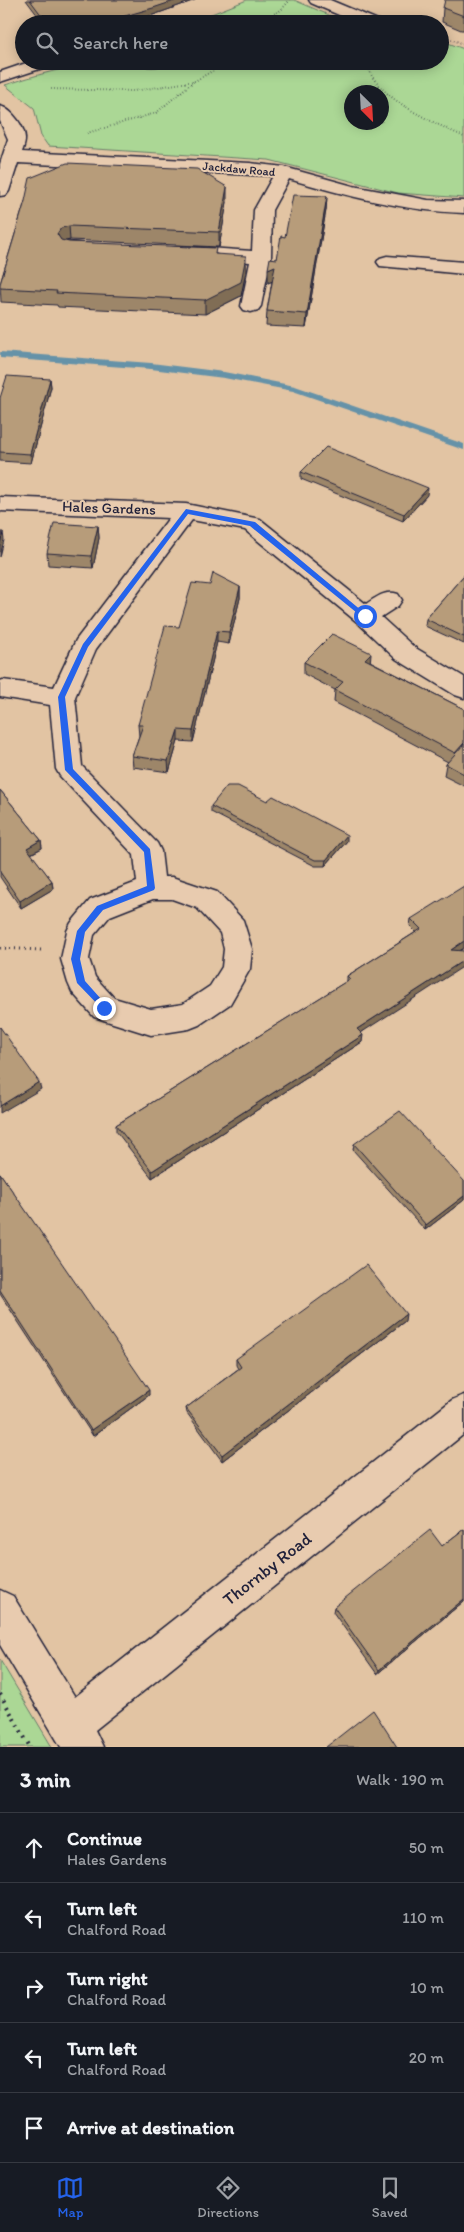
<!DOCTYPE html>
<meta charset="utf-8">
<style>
body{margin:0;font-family:Itim,sans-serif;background:#242831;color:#f1f3f6}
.compass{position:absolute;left:344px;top:85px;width:45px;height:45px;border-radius:50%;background:#171b24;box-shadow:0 2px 12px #0003;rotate:156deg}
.stop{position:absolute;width:15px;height:15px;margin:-11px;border:4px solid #2563eb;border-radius:50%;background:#fff}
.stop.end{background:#2563eb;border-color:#fff;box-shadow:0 1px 5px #0008}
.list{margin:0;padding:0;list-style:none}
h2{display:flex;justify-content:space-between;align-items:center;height:65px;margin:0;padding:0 20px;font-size:21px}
h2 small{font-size:16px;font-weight:400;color:#9ea1a6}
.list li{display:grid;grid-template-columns:32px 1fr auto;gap:15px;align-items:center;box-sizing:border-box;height:70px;padding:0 20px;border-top:1px solid #363941}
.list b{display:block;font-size:19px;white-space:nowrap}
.list p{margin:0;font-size:16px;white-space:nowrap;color:#9ea1a6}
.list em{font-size:16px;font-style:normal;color:#9ea1a6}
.icon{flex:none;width:28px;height:28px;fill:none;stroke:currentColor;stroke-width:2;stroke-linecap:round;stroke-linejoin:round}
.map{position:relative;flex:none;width:464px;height:1747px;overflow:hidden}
.search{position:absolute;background:#171b24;box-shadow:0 2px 12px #0003;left:15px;right:15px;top:15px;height:55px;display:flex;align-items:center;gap:12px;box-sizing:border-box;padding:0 18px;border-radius:28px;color:#9ea1a6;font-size:19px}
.sheet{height:415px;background:#171b24}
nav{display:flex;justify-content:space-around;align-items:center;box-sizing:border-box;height:70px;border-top:1px solid #363941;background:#171b24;font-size:14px;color:#9ea1a6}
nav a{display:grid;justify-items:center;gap:2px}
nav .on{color:#2563eb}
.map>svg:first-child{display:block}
.green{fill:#abd795;stroke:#667c68;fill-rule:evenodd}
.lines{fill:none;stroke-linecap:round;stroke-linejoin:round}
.stream{fill:#6592a8;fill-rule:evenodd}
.minor-casing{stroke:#22223b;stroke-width:3}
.path-far2{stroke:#22223b;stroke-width:2;stroke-dasharray:0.5 2.5;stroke-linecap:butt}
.path-far1{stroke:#22223b;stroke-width:3;stroke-dasharray:1 4;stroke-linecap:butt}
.path{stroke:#22223b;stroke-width:4;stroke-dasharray:2 5;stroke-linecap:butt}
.minor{fill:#e8cbaf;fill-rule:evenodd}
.wall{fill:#9d8669;stroke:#22223b}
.shaded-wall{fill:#806d55;stroke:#22223b}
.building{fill:#b79c7a;stroke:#22223b}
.route{fill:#2563eb}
.labels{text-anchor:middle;stroke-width:4;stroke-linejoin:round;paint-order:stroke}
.far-street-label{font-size:12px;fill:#22223b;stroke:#e8cbaf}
.street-label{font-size:15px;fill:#22223b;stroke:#e8cbaf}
.near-street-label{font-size:18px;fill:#22223b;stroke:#e8cbaf}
</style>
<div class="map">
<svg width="464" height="1747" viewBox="0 0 464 1747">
<rect width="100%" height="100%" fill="#e2c4a3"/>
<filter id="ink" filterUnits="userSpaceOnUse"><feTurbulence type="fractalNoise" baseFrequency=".02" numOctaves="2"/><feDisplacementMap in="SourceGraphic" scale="10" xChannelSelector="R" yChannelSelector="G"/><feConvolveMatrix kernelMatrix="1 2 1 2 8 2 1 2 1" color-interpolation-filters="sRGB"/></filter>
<g filter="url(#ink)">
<!-- green -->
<g class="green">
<polygon points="247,0 294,0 350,24 186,24"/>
<path d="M440,40l24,9v149l-66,-5 -129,-33 -221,-14 -7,-10 -7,-28 -29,-23c41,-13 84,-25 128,-24 6,0 9,4 14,6 9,2 18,-2 25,-6h268zM382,92v30h-30v-30z"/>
<polygon points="0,1660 52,1747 0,1747"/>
</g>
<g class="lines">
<!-- stream -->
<polygon class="stream" points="0,352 151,363 224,372 295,386 464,444 464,450 293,391 224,378 151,369 0,358"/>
<defs>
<g id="minor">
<polygon points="309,0 330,0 380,21 382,24 360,24 311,3"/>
<polygon points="32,61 57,61 55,64 0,82 0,72"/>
<path d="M0,106c12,3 26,22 25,34 0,4 -2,9 -3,12l228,11 34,4 69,19 75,14 36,1v12c-60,-2 -117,-17 -175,-34l-17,31 -1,47 -10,49 -3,4 -7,2 -7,-2 -3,-4 9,-44 -70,-4 -7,-2 -3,-4 3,-4 7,-2 72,5 2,-41 19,-34 -255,-13 -9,28 -3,4 -6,1v-32l8,-25 -8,-18z"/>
<polygon points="387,256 464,262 464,274 380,266 377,262 380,258"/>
<path d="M0,497l186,7 74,15 106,85c11,-7 19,-14 32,-10l4,6 -4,6 -17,11 33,30 50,30v21l-9,-3 -59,-36 -39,-37 -112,-92 -53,-10 -96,129 -21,48 7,69 75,77 4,8 3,26h8l45,15 26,28 9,29 -2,20 -20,35 -31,21 -10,4 -38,6 -57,-18 -22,-25 -4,-9 -7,-24 6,-28 4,-8 19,-23 47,-18 -3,-27 -74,-79 -4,-7 -6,-64 -50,-8v-16l3,-1 51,7 22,-47 93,-122 -169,-7zM153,899h19l25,9 23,25 4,16 -2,18 -12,19 -27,18 -32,5 -37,-11 -19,-21 -6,-18 5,-24 16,-19z"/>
<polygon points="464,1395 464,1434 95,1730 103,1747 61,1747 0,1645 0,1590 13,1596 75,1697 452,1400"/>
</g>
</defs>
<!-- minor casing -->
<use href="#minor" class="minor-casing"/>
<!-- path-far2 -->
<g class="path-far2">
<polyline points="401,21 409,24"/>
<polyline points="256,24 281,10 290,0"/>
<polyline points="440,35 464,44"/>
<path d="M367,61c2,5 2,11 5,15 17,28 64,47 92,61"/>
<polyline points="51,89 134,91 195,81 229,61"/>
<polyline points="87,133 156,113 194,81"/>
</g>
<!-- path-far1 -->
<polyline class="path-far1" points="0,948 41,950"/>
<!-- path -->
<polyline class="path" points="0,1694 30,1747"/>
<!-- minor -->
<use href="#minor" class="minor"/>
</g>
<!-- wall -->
<g class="wall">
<polygon points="26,0 195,0 153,15 121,24 44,24"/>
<polygon points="464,0 464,30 461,30 442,22 443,8"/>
<polygon points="327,196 326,210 306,328 266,326 267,311 272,281 268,283 285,237"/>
<polygon points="25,201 227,202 219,247 70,240 67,241 217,254 246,271 241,296 205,314 58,307 57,305 1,302 0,284"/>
<polygon points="50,379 51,387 31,463 0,461 0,398"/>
<polygon points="301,472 427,495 403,521 301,479"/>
<polygon points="98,526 99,538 93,568 48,565 47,553"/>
<polygon points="464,575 464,644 425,626 426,619"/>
<polygon points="210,585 240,587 240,598 229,644 217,642 193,742 178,741 169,772 133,767 132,756 139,736 138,725 179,627"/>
<polygon points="370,661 464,709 464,786 444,776 446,764 448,762 334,702 335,690 304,674 304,662"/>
<polygon points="0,790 41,840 42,848 31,854 52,881 53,889 21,908 0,877"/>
<polygon points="211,806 347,841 325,866 315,866 211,812"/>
<polygon points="411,919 460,950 361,1033 362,1042 152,1178 116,1131 116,1125 347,981 347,976 416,932 410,926"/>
<polygon points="354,1144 464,1181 464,1200 425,1230 353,1150"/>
<polygon points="0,1173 149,1395 93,1436 0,1294"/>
<polygon points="405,1321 222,1461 187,1413 186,1408 238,1369 236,1365 236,1359"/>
<polygon points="464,1529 464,1601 377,1674 333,1612 334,1607 442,1546"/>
</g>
<!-- shaded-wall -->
<g class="shaded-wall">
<polygon points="177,0 195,0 153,15 121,24 97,24"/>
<polygon points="227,187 227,202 219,247 219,232"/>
<polygon points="327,196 326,210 306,328 307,314"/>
<polygon points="69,226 70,240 62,242 57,234 61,228"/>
<polygon points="246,256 246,271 241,296 205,314 205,300"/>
<polygon points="275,266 275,280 268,283 268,269"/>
<polygon points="50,379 51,387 31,463 30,454"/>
<polygon points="428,488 427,495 403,521 404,514"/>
<polygon points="98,526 99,538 93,568 91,556"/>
<polygon points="3,532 4,540 0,557 0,544"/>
<polygon points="240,587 240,598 229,644 229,632"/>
<polygon points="217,631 217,642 193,742 193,731"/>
<polygon points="371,653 370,665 365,659"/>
<polygon points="178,730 178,741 169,772 168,761"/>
<polygon points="347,835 347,841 325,866 326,860"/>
<polygon points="41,840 42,848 28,855 27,848"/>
<polygon points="52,881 53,889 21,908 20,901"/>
<polygon points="464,941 464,948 450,957 451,950"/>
<polygon points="464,960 464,966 356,1036 357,1029"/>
<polygon points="363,1035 362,1042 152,1178 152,1171"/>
<polygon points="39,1082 41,1089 0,1113 0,1106"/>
<polygon points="464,1196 464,1200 425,1230 426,1225"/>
<polygon points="406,1314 405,1321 222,1461 222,1455"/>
<polygon points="149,1390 149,1395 93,1436 91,1430"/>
<polygon points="464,1599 464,1601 377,1674 379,1670"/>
</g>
<!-- building -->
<g class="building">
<polygon points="30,0 177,0 153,8 97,24 48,24"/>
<polygon points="445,0 464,0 464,16 443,8"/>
<polygon points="67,163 197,169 227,187 219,232 69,226 61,228 57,234 61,240 69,242 216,248 215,254 246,256 241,282 205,300 56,293 57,291 0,288 0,284 25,201 30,178"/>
<polygon points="293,195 327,196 307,314 267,311 275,266 268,269 270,258 277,259 281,236 285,237"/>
<polygon points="7,376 50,379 30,454 0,452 0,398"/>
<polygon points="326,447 428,488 404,514 301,472"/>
<polygon points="54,523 98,526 91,556 47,553"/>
<polygon points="0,532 3,532 0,544"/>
<polygon points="213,573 240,587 229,632 217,631 193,731 178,730 168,761 132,756 143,725 138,725 165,626 179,627 192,583 210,585"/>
<polygon points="464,575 464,637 426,619"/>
<polygon points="332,634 371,653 365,659 464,709 464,743 455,753 335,690 343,682 304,662"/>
<polygon points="464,744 464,774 446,764"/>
<polygon points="227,786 238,786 267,801 273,796 347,835 326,860 315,860 211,806"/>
<polygon points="0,790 41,840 27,848 52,881 20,901 0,872"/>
<polygon points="464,886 464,941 451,950 464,951 464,960 357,1029 363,1035 152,1171 116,1125 350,979 347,976 421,929 411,919"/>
<polygon points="0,1027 39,1082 0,1106"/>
<polygon points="400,1111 464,1181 464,1196 426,1225 354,1144"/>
<polygon points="0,1173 149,1390 91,1430 0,1290"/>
<polygon points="366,1265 406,1314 222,1455 186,1408 241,1367 236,1359"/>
<polygon points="464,1529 464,1599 379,1670 334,1607 430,1530 442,1546"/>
<polygon points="373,1710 397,1747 326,1747"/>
</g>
</g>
<!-- route -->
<polygon class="route" points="186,509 255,522 368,616 362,617 250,526 188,514 88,647 65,697 73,769 150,849 155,888 154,890 103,910 85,932 80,959 85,981 109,1008 104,1011 77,983 71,959 77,931 97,906 147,886 144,852 65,770 58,697 83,644"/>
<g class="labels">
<!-- far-street labels -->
<g class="far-street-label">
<text transform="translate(239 169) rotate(5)" y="4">Jackdaw Road</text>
</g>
<!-- street labels -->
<g class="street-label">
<text transform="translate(109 508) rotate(2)" y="5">Hales Gardens</text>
</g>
<!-- near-street labels -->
<g class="near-street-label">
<text transform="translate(267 1569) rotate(-38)" y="6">Thornby Road</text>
</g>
</g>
</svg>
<svg class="compass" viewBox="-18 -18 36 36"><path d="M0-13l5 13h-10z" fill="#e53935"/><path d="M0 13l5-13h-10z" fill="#9ea1a6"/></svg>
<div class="stop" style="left:365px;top:616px"></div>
<div class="stop end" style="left:104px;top:1008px"></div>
<div class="search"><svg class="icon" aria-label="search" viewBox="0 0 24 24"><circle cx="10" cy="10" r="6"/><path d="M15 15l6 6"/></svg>Search here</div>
</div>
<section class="sheet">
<h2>3 min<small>Walk · 190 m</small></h2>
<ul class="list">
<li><svg class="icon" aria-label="ahead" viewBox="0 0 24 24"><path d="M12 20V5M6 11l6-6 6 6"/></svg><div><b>Continue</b><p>Hales Gardens</p></div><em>50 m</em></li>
<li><svg class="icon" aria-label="left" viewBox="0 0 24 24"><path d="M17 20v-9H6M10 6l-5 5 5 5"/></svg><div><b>Turn left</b><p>Chalford Road</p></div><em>110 m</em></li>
<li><svg class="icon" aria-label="right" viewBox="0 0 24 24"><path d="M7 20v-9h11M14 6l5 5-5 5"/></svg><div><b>Turn right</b><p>Chalford Road</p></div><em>10 m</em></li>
<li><svg class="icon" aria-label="left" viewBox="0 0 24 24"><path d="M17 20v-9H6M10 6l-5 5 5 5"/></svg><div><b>Turn left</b><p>Chalford Road</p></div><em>20 m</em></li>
<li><svg class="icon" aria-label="arrive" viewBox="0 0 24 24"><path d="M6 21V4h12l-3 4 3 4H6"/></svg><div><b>Arrive at destination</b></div></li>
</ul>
</section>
<nav>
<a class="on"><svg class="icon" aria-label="map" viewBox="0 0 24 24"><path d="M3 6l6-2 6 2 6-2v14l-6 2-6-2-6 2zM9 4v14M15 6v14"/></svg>Map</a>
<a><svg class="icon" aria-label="directions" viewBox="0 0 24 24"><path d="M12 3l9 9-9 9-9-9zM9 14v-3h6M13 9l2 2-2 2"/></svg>Directions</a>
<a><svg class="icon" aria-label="saved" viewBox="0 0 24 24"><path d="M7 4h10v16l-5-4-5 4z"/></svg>Saved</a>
</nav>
